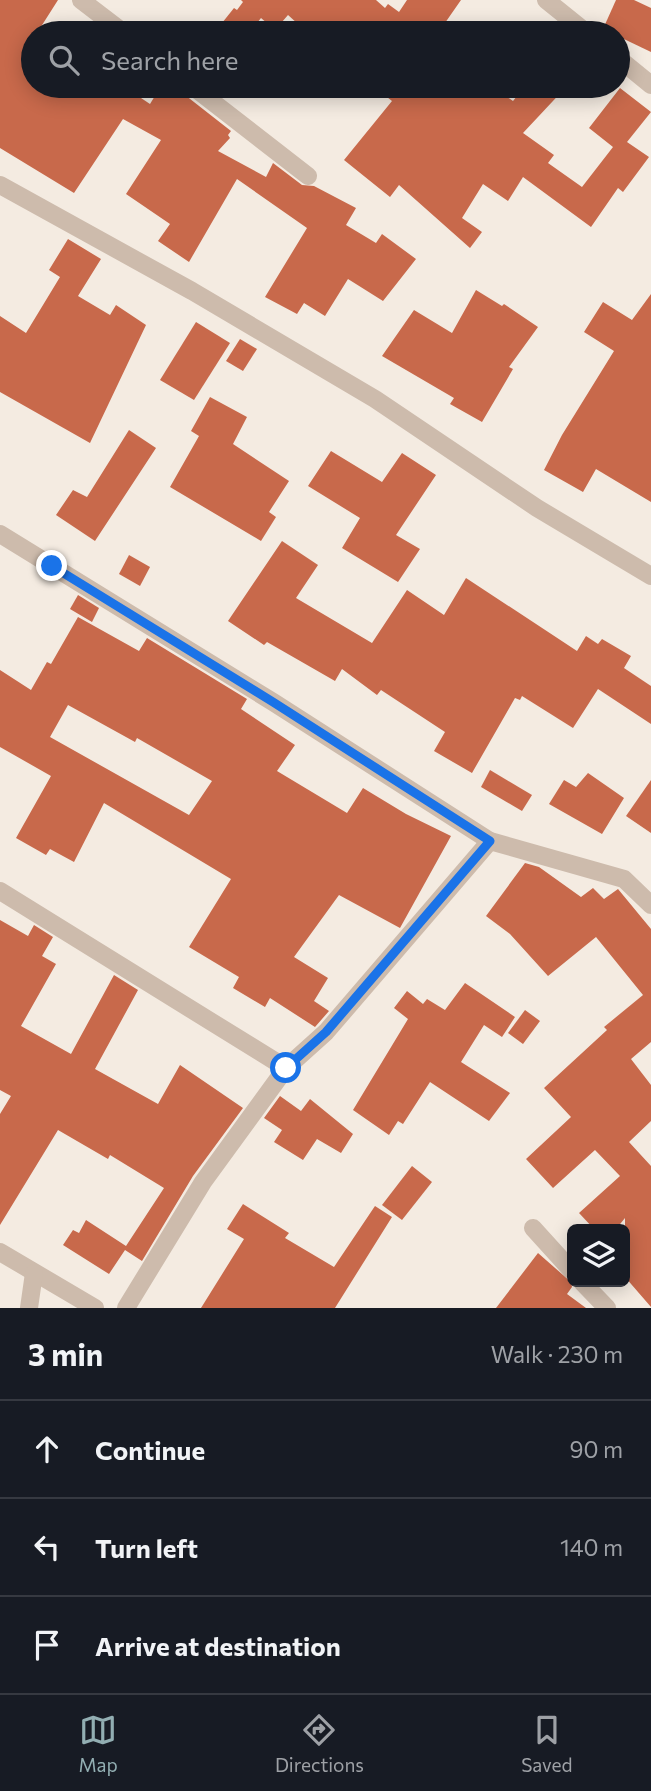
<!DOCTYPE html>
<meta charset="utf-8">
<style>
body{margin:0;font-family:Commissioner,sans-serif;background:#242831;color:#f1f3f6}
.controls{position:absolute;right:21px;bottom:21px;display:grid;overflow:hidden;border-radius:10px;box-shadow:0 4px 18px #0003}
.controls button{width:63px;height:63px;display:grid;place-items:center;padding:0;border:0;border-bottom:2px solid #363941;background:#171b24;color:#f1f3f6;font:35px sans-serif}
.stop{position:absolute;width:21px;height:21px;margin:-16px;border:5px solid #1a73e8;border-radius:50%;background:#fff}
.stop.end{background:#1a73e8;border-color:#fff;box-shadow:0 2px 7px #0008}
.list{margin:0;padding:0;list-style:none}
h2{display:flex;justify-content:space-between;align-items:center;height:91px;margin:0;padding:0 28px;font-size:30px}
h2 small{font-size:23px;font-weight:400;color:#9ea1a6}
.list li{display:grid;grid-template-columns:46px 1fr auto;gap:21px;align-items:center;box-sizing:border-box;height:98px;padding:0 28px;border-top:2px solid #363941}
.list b{display:block;font-size:26px;white-space:nowrap}
.list em{font-size:23px;font-style:normal;color:#9ea1a6}
.icon{flex:none;width:38px;height:38px;fill:none;stroke:currentColor;stroke-width:2;stroke-linecap:round;stroke-linejoin:round}
.map{position:relative;flex:none;width:651px;height:1308px;overflow:hidden}
.search{position:absolute;background:#171b24;box-shadow:0 4px 18px #0003;left:21px;right:21px;top:21px;height:77px;display:flex;align-items:center;gap:18px;box-sizing:border-box;padding:0 24px;border-radius:38px;color:#9ea1a6;font-size:26px}
.sheet{height:385px;background:#171b24}
nav{display:flex;justify-content:space-around;align-items:center;box-sizing:border-box;height:98px;border-top:2px solid #363941;background:#171b24;font-size:19px;color:#9ea1a6}
nav a{display:grid;justify-items:center;gap:4px}
nav .on{color:#92aeb2}
.map>svg:first-child{display:block}
.building{fill:#c8694b;fill-rule:evenodd}
.lines{fill:none;stroke-linecap:round;stroke-linejoin:round}
.street{stroke:#cdbbac;stroke-width:18}
.route{stroke:#1a73e8;stroke-width:9}
</style>
<div class="map">
<svg width="651" height="1308" viewBox="0 0 651 1308">
<rect width="100%" height="100%" fill="#f4ebe1"/>
<!-- building -->
<g class="building">
<polygon points="0,0 58,0 37,33 33,33 33,86 123,86 150,104 161,86 181,86 185,95 231,131 228,135 230,138 218,151 266,177 273,163 302,185 314,186 356,208 346,225 376,243 382,234 416,259 383,301 348,279 325,316 304,303 297,314 265,297 307,228 237,179 189,262 158,241 170,224 126,194 161,140 123,119 74,193 0,148"/>
<polygon points="241,0 376,0 385,8 388,4 399,12 407,0 461,0 438,33 308,33 288,15 275,30 261,18 249,33 214,33 234,8 237,10 243,2"/>
<polygon points="616,0 634,0 651,8 651,52 603,29"/>
<polygon points="373,86 491,86 513,101 525,86 567,86 523,133 554,155 548,163 582,187 613,147 589,128 620,88 651,112 627,142 649,157 623,192 618,188 591,227 523,177 508,201 483,184 462,218 482,232 470,248 399,185 390,197 344,160 392,101"/>
<polygon points="68,239 101,259 78,296 110,315 116,305 146,325 90,443 0,392 0,316 26,333 60,277 49,270"/>
<polygon points="476,290 502,306 504,304 538,327 509,367 513,369 482,422 450,404 454,398 382,356 414,310 452,333"/>
<polygon points="651,294 651,502 596,469 583,492 544,470 562,435 614,351 584,332 603,302 632,320"/>
<polygon points="196,322 230,343 194,400 160,380"/>
<polygon points="240,339 257,349 243,371 226,361"/>
<polygon points="210,397 247,417 233,444 289,481 269,512 276,517 261,541 170,487 199,436 191,431"/>
<polygon points="129,430 156,448 95,541 56,515 73,490 87,497"/>
<polygon points="331,451 382,482 402,453 436,475 396,535 420,549 398,582 342,548 360,518 308,486"/>
<polygon points="282,541 318,565 296,598 372,643 407,590 444,615 466,578 577,651 586,636 598,644 602,639 631,656 624,668 651,686 651,724 598,689 573,728 522,696 520,700 515,698 472,773 434,751 445,732 381,690 377,695 342,669 335,681 267,642 264,645 228,621"/>
<polygon points="129,555 150,567 140,586 119,574"/>
<polygon points="78,595 99,608 92,622 70,609"/>
<path d="M78,617l61,34 8,-13 100,61 -6,10 54,36 -18,26 70,42 16,-25 43,26 45,22 -51,92 -61,-33 -45,62 34,21 -14,23 15,10 -14,16 -45,-29 -5,9 -32,-19 6,-11 -50,-30 42,-68 -127,-76 -30,59 -24,-13 -4,6 -30,-17 35,-62 -51,-29v-77l31,20 16,-28 4,2zM68,705l67,37 2,-4 75,43 -23,34 -139,-78z"/>
<polygon points="490,770 532,795 522,811 481,787"/>
<polygon points="588,773 624,798 602,834 549,804 564,780 576,787"/>
<polygon points="651,780 651,833 626,816"/>
<polygon points="525,863 539,867 581,897 593,888 604,899 618,889 651,929 651,1042 631,1059 651,1085 651,1121 629,1142 651,1166 651,1307 625,1277 625,1218 616,1229 594,1229 579,1213 620,1176 595,1150 553,1188 526,1159 571,1117 544,1088 607,1030 604,1027 643,995 596,937 548,976 510,934 486,916"/>
<polygon points="0,920 28,936 34,925 53,937 42,956 56,964 21,1026 71,1054 114,975 138,990 95,1069 158,1104 180,1065 243,1108 193,1176 142,1261 125,1250 109,1274 63,1245 73,1230 79,1233 86,1220 126,1246 164,1188 110,1155 108,1159 58,1130 0,1225 0,1114 11,1096 0,1090"/>
<polygon points="465,983 515,1017 502,1037 484,1025 461,1062 510,1093 489,1121 430,1082 403,1124 398,1121 389,1135 353,1110 408,1019 394,1008 407,991 423,1004 427,999 445,1010"/>
<polygon points="525,1010 540,1021 523,1044 508,1033"/>
<polygon points="280,1096 301,1111 310,1099 353,1134 341,1153 317,1139 303,1160 274,1142 282,1130 264,1118"/>
<polygon points="412,1166 432,1182 402,1220 382,1205"/>
<polygon points="243,1204 289,1233 285,1238 334,1267 375,1206 392,1217 335,1308 201,1308 244,1239 227,1229"/>
<polygon points="538,1253 571,1282 572,1287 567,1294 586,1308 496,1308"/>
</g>
<g class="lines">
<!-- street -->
<g class="street">
<polyline points="81,0 124,33"/>
<polyline points="546,0 587,33"/>
<polyline points="618,58 651,85"/>
<polyline points="192,86 308,176"/>
<polyline points="0,185 192,291 375,399 537,508 651,576"/>
<polyline points="0,534 273,702 490,841 624,879 651,905"/>
<polyline points="0,891 286,1068"/>
<polyline points="533,1228 572,1271"/>
<polyline points="0,1252 95,1308"/>
<polyline points="582,1282 607,1308"/>
<polyline points="29,1308 34,1273"/>
<polyline points="126,1308 203,1182 286,1068 326,1032 490,841"/>
</g>
</g>
<g class="lines">
<!-- route -->
<polyline class="route" points="52,566 273,702 490,841 326,1032 286,1068"/>
</g>
</svg>
<div class="controls">
<button><svg class="icon" aria-label="layers" viewBox="0 0 24 24"><path d="M12 4l9 5-9 5-9-5zM3 14l9 5 9-5"/></svg></button>
</div>
<div class="stop" style="left:286px;top:1068px"></div>
<div class="stop end" style="left:52px;top:566px"></div>
<div class="search"><svg class="icon" aria-label="search" viewBox="0 0 24 24"><circle cx="10" cy="10" r="6"/><path d="M15 15l6 6"/></svg>Search here</div>
</div>
<section class="sheet">
<h2>3 min<small>Walk · 230 m</small></h2>
<ul class="list">
<li><svg class="icon" aria-label="ahead" viewBox="0 0 24 24"><path d="M12 20V5M6 11l6-6 6 6"/></svg><div><b>Continue</b></div><em>90 m</em></li>
<li><svg class="icon" aria-label="left" viewBox="0 0 24 24"><path d="M17 20v-9H6M10 6l-5 5 5 5"/></svg><div><b>Turn left</b></div><em>140 m</em></li>
<li><svg class="icon" aria-label="arrive" viewBox="0 0 24 24"><path d="M6 21V4h12l-3 4 3 4H6"/></svg><div><b>Arrive at destination</b></div></li>
</ul>
</section>
<nav>
<a class="on"><svg class="icon" aria-label="map" viewBox="0 0 24 24"><path d="M3 6l6-2 6 2 6-2v14l-6 2-6-2-6 2zM9 4v14M15 6v14"/></svg>Map</a>
<a><svg class="icon" aria-label="directions" viewBox="0 0 24 24"><path d="M12 3l9 9-9 9-9-9zM9 14v-3h6M13 9l2 2-2 2"/></svg>Directions</a>
<a><svg class="icon" aria-label="saved" viewBox="0 0 24 24"><path d="M7 4h10v16l-5-4-5 4z"/></svg>Saved</a>
</nav>
